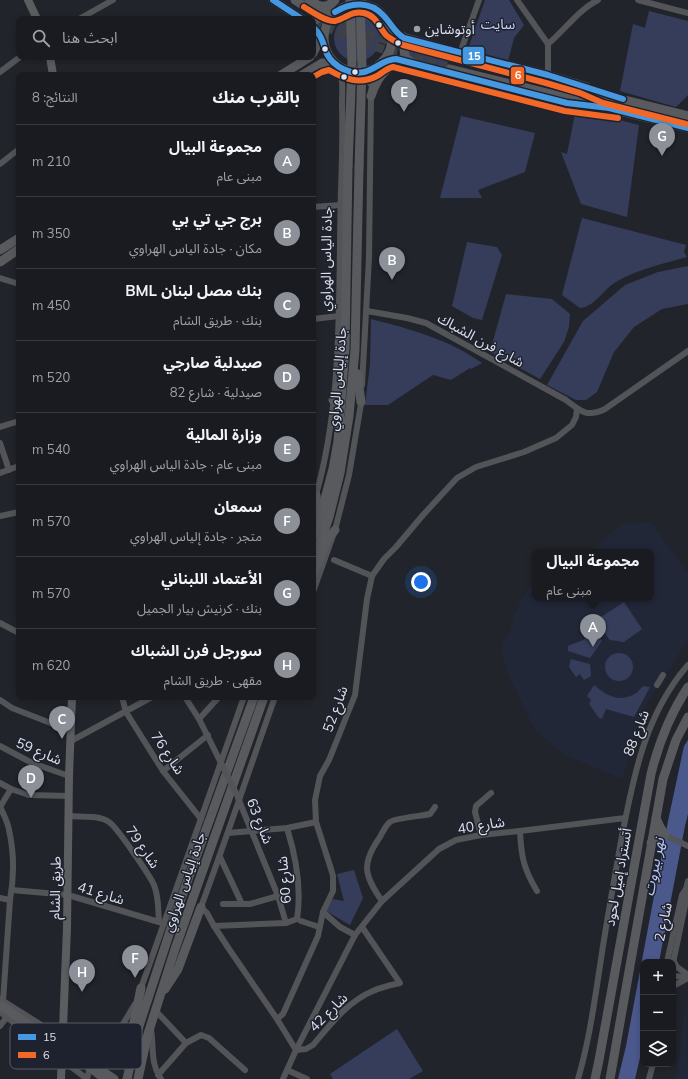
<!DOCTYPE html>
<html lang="ar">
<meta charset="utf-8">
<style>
body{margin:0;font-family:Mulish,"Noto Sans Arabic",sans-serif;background:#27282d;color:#f1f3f6;direction:rtl}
.controls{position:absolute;right:12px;bottom:12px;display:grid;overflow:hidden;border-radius:8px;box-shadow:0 2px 6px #0003}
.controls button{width:36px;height:36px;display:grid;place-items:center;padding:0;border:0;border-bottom:1px solid #38393e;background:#1a1b20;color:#f1f3f6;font:20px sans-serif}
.you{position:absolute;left:421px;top:582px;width:14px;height:14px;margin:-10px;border:3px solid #fff;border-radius:50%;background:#1a73e8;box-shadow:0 0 0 6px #1a73e833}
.badge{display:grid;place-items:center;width:26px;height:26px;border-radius:50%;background:#8c9099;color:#fff;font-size:13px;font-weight:700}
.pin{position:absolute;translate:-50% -33px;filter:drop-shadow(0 1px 2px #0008)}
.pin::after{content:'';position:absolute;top:21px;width:14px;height:12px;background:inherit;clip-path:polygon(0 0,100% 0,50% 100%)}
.popup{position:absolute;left:532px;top:549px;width:122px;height:52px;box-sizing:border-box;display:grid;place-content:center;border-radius:8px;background:#1a1b20;filter:drop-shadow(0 1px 3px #0005);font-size:13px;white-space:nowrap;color:#9fa1a5}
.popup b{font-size:15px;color:#f1f3f6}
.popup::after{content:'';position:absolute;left:50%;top:100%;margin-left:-8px;border:8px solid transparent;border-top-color:#1a1b20}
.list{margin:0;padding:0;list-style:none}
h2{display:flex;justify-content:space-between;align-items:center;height:52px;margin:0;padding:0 16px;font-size:17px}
h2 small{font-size:13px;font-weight:400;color:#9fa1a5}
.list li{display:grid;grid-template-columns:26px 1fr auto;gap:12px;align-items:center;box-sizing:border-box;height:72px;padding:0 16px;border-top:1px solid #38393e}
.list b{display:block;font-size:15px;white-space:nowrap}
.list p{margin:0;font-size:13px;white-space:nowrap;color:#9fa1a5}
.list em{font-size:13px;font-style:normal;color:#9fa1a5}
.icon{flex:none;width:22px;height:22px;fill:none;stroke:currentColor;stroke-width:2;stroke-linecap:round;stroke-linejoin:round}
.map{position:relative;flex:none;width:688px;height:1079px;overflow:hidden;direction:ltr}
.search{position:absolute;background:#1a1b20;box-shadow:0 2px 6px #0003;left:16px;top:16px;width:300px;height:44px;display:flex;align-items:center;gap:10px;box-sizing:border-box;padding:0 14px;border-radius:8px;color:#9fa1a5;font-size:15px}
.panel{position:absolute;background:#1a1b20;box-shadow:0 2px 6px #0003;left:16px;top:72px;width:300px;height:628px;border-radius:8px;direction:rtl}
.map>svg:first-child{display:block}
.built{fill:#222738}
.green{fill:#363d5b}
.water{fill:#4b588c}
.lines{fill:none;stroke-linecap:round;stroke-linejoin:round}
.highway-tunnel{stroke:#3e4048;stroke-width:9;stroke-dasharray:9 4.5;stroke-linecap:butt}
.minor{stroke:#535458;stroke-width:6}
.major{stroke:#5c5d61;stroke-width:8}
.highway{stroke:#595a5e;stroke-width:9}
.minor-bridge{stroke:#535458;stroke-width:6}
.highway-bridge{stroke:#595a5e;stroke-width:9}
.bus-1-casing{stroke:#1e222f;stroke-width:9}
.bus-2-casing{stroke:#1e222f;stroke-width:9}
.bus-1{stroke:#4699e1;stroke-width:6}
.bus-2{stroke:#f36827;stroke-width:6}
.bus-dot{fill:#dde0e9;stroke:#1e222f;stroke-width:1.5}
.poi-dot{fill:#9c9ea6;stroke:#1e222f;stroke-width:1.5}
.labels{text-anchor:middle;stroke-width:3;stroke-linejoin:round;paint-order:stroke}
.park-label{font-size:14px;fill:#c9d4f6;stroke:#1e222f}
.poi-label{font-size:14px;fill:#dde0e9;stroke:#1e222f;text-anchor:start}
.street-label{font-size:14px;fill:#dde0e9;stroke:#1e222f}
.water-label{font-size:15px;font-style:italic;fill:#bac8fc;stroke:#1e222f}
.key{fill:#1e222f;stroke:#575b67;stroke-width:1}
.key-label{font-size:11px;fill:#dde0e9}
.line-badge{stroke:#1e222f;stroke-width:1.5}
.badge-label{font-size:11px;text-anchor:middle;font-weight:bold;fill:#fff}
</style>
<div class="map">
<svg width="688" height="1079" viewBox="0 0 688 1079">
<rect width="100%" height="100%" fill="#22242b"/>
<!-- built -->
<g class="built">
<polygon points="651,522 688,574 688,640 645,706 633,739 623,779 564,755 534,729 507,671 502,653 503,642 510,630 514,615 522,599 535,579 535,598 651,598 651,552 582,552 597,547 621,524"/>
<polygon points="687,996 688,1079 676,1079"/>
</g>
<!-- green -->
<g class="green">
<polygon points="485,0 509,0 524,25 514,38 508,61 468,49"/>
<polygon points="649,11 688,21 688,95 676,107 620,91 633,24 645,28"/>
<circle cx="357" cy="38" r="23"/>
<polygon points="414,45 449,55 446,69 410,60 407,49"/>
<polygon points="576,109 639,125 627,217 581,204 561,152 567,154"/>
<polygon points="461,116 535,133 525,172 478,190 482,198 440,198"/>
<path d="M582,218l104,27 -2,7 3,5c-24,7 -49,12 -71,25 -13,7 -21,25 -36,26l-18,-13z"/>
<polygon points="467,242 497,247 502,255 482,320 473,318 452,306"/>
<polygon points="688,266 688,304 662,309 634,327 614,352 597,392 586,400 576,400 547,385 583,321 625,285 658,272"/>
<polygon points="506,294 552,299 570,314 569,327 564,342 540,379 490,352"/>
<path d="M371,319c39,10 79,21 111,44l-11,6 -1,-1 -19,12 -18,-5 -45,30h-23l5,-40z"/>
<polygon points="624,602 642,629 624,642 610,640 602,630 607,626 601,617"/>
<polygon points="598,635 602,641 590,658 568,651 568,646 583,640 591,636 593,638"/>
<circle cx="619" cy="667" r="14"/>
<polygon points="571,659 590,664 591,676 584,680 580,674 576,677 569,667"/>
<path d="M594,685c5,4 11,9 17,11 12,5 25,0 32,-10l7,1 -16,30 -28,-8 -4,10 -3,-1 -10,-14 2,-4 -4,-4z"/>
<polygon points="354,870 363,898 350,925 326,911 333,899 344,901 337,874"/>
<polygon points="397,1029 423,1071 409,1079 333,1079 330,1074"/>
</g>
<!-- water -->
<polygon class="water" points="688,740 688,814 685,826 659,962 643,962 643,1045 635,1079 618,1079 626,1046 668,821 684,746"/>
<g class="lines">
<!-- highway-tunnel -->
<g class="highway-tunnel">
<polyline points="316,14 357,30 399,44 453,58"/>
<polyline points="313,21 356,41 450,69"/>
</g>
<!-- minor -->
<g class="minor">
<polyline points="517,0 548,44 548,75"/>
<polyline points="638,0 688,13"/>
<polyline points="79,19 113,0"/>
<path d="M548,44c17,-14 30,-34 50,-44"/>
<polyline points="460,53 479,0"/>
<polyline points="0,72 20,57"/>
<path d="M349,76c9,-2 17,2 23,9"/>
<polyline points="0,164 19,149"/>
<polyline points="313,207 341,205"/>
<polyline points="0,278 19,284"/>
<path d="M367,311l40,7 19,5 140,77c14,11 21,18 39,9l83,-58"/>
<polyline points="313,319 339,316"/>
<polyline points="362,385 369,258 371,96 373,69"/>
<polyline points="0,427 19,421"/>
<polyline points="0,443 9,470"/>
<polyline points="0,473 19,466"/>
<path d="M315,498c29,-97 23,-208 26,-308 1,-29 2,-57 1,-85 0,-13 2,-27 -4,-39"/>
<polyline points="0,516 19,512"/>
<polyline points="334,560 372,576"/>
<polyline points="313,592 335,530 349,475 362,398"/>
<polyline points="0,623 19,633"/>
<polyline points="657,685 663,675"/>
<polyline points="122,697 126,712 163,771 201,819"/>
<polyline points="185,697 199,719 218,757"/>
<path d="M275,697c-25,70 -48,140 -74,210l6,6 7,13 15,23 48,70 19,31 10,-1 7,-4c17,-20 35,-44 60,-54 8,-4 18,-6 27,-8l-38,-56"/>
<polyline points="0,700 12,708 71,731"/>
<polyline points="199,719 219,697"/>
<polyline points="71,741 152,697"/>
<polyline points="0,746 32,763 69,776"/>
<polyline points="163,771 208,735"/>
<polyline points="0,783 11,789 29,795 69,796"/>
<polyline points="29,795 32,763"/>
<polyline points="238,798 278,896 286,923"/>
<path d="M0,806c3,8 8,16 9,24 5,22 5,48 1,70l-7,101"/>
<polyline points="0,807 11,789"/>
<path d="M69,816c12,1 30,-1 40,6 8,5 41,54 45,63 5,12 4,25 5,37l5,2"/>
<path d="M520,831c1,25 4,39 17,60"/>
<polyline points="228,833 287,828 316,822"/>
<polyline points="481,835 475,812 476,806 491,793"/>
<polyline points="665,835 688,846"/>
<polyline points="220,857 242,904"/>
<polyline points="12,890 68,895 159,922"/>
<polyline points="0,898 10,900"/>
<path d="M382,901c-18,-26 -21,-37 -2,-64 2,-4 6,-12 10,-15 5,-4 32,-6 40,-8l5,-7"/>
<polyline points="223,904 250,904 278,896"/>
<polyline points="323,912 340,927 355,935"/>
<polyline points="301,921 319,927"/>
<path d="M214,926l72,-3 11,-4c5,-31 -1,-62 -10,-91"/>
<polyline points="673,960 677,967 688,975"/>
<polyline points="667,962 682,895 686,889"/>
<polyline points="673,963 687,896 686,889 688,881"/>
<polyline points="673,976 688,977"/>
<polyline points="673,986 688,978"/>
<polyline points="140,991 244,697"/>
<polyline points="0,999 62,1038 78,1040 93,1038 112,1033 123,1024 135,1004"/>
<polyline points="155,1010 186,1043"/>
<polyline points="0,1012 87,1079"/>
<polyline points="277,1019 283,1014 318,936 323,912 333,891 333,876 331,869 316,822 315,800 320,776 329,760 355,695 367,599 372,576 384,559 396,547 423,515 457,478 476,467 524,452 556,438 572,425 576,417 577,409"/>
<polyline points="0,1026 7,1017"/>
<path d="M151,1029c3,18 -1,34 10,50"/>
<polyline points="287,1070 307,1079"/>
<polyline points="158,1075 186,1043 201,1035 209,1038 245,1070"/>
<polyline points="87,1079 93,1055 107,1035"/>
<polyline points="283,1079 296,1050 355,935 382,901 439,849 456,840 481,835 520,831 625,818"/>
<path d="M578,1079c11,-37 16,-75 22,-113 6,-42 14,-84 21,-125 12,-63 24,-127 67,-176"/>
<polyline points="649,1079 653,1064"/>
</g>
<!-- major -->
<g class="major">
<polyline points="28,0 37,19"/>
<polyline points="50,57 53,75"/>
<polyline points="61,1079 67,928 69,776 72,697"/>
</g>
<!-- highway -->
<g class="highway">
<polyline points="273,0 302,19"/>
<polyline points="295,0 316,14"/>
<polyline points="309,0 326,10 335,12"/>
<circle cx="358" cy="38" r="34"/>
<path d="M317,5c7,3 13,1 18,-5"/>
<polyline points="313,22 319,17 319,9"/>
<polyline points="390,27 397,34 406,38 460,53 548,75 587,87"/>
<path d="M313,29c6,8 5,16 0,24"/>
<polyline points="453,58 570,88 605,95 688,116"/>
<polyline points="383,61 389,59 396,59 456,75"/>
<polyline points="412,63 405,57 404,49 408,44 417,42"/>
<polyline points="450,69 688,128"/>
<polyline points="281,75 310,57"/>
<polyline points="302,75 322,63 334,63"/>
<path d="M371,96c6,-18 15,-32 35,-33"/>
<polyline points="0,250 19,238"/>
<polyline points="0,262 19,249"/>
<polyline points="358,374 359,387 361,402"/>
<polyline points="333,400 336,394 338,385"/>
<polyline points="313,520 317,504 316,495"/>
<polyline points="313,537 321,514 333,469 338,441 345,348 348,166"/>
<polyline points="313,564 329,517 340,473 349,416 355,350 359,168"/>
<polyline points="313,574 327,540 335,530"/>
<polyline points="651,843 658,838 665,835 660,827 656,818"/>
<polyline points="165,989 178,969 201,907"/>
<polyline points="133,1027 141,988"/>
<polyline points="127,1079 139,1026 177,910 254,697"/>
<polyline points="138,1079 147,1037 175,949 264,697"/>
<path d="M595,1079l4,-19 52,-286c8,-32 19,-60 37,-87"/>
<polyline points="610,1079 663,779 676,740 688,717"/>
</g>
<!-- minor-bridge -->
<polyline class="minor-bridge" points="218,757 237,795"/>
<!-- highway-bridge -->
<g class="highway-bridge">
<polyline points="348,166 352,63 350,0"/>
<polyline points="359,168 362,65 360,0"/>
<polyline points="0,1005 79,1059 105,1079"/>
<polyline points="102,1071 114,1079"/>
</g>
<defs>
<g id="bus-1">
<polyline points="273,0 302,19"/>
<path d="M335,12c16,-10 35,-11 48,3 8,8 11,17 21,23l144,37 75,24"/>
<path d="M313,27c9,8 10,17 14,27 7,13 23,21 37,18 12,-3 20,-13 32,-13l171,44 42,5 79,20"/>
</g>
<g id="bus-2">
<path d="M304,7c7,4 22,15 31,14 10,-2 17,-11 29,-8 13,3 15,15 23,23 5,4 11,7 16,9l143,38 34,10 23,10 83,21"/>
<path d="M313,77l9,-5 7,-2c15,9 31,15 48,6 5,-3 10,-8 16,-9l172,44 53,7"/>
</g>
</defs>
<!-- bus-1 casing -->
<use href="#bus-1" class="bus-1-casing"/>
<!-- bus-2 casing -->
<use href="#bus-2" class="bus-2-casing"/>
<!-- bus-1 -->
<use href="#bus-1" class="bus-1"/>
<!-- bus-2 -->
<use href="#bus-2" class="bus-2"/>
</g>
<!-- markers -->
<g class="bus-dot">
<circle cx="379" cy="25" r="3.5"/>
<circle cx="398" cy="43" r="3.5"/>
<circle cx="325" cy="49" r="3.5"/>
<circle cx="355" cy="72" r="3.5"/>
<circle cx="344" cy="77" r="3.5"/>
</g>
<circle class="poi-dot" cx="417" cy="29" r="4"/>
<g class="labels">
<!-- park labels -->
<g class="park-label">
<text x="498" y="29">سايت</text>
</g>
<!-- poi labels -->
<g class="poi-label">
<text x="425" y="34">أوتوشاين</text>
</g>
<!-- street labels -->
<g class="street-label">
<text transform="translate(326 259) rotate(-89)" y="5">جادة الياس الهراوي</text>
<text transform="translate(481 340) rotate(29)" y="5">شارع فرن الشباك</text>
<text transform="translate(337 379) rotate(-85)" y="5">جادة إلياس الهراوي</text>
<text transform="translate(335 709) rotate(-70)" y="5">شارع 52</text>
<text transform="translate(636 733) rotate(-69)" y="5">شارع 88</text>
<text transform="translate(39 751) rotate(23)" y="5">شارع 59</text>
<text transform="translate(168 753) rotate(56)" y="5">شارع 76</text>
<text transform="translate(260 821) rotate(68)" y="5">شارع 63</text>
<text transform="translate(481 825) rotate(-9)" y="5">شارع 40</text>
<text transform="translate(143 847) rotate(55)" y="5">شارع 79</text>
<text transform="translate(618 877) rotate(-80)" y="5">أتستراد إميل لحود</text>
<text transform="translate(284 880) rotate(-95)" y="5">شارع 60</text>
<text transform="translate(184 882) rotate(-71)" y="5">جادة إلياس الهراوي</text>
<text transform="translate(55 888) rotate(-89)" y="5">طريق الشام</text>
<text transform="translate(101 893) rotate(17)" y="5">شارع 41</text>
<text transform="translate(663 922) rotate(-78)" y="5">شارع 2</text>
<text transform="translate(328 1012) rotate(-45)" y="5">شارع 42</text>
</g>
<!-- water labels -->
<g class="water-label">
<text transform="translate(654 867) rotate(-79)" y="5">نهر بيروت</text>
</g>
</g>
<!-- legend -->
<rect x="10" y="1023" width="132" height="46" rx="6" class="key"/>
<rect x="18" y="1034" width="18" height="6" fill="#4699e1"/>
<rect x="18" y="1052" width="18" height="6" fill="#f36827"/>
<g class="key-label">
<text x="43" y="1041">15</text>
<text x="43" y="1059">6</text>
</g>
<g class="line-badge">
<rect x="462" y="46" width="23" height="19" rx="4" fill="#4699e1"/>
<rect x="510" y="66" width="15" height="19" rx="4" fill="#f36827"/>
</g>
<g class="badge-label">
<text x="474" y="60">15</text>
<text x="518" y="79">6</text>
</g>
</svg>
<div class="controls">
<button>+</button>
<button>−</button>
<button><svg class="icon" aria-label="layers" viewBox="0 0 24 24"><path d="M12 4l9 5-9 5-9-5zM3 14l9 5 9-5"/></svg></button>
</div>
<div class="you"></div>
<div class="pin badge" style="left:593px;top:647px">A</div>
<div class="popup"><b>مجموعة البيال</b>مبنى عام</div>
<div class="pin badge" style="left:392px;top:280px">B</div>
<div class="pin badge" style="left:62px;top:739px">C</div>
<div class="pin badge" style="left:31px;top:798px">D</div>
<div class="pin badge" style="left:404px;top:112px">E</div>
<div class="pin badge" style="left:135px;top:978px">F</div>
<div class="pin badge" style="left:662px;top:156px">G</div>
<div class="pin badge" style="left:82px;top:992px">H</div>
<div class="search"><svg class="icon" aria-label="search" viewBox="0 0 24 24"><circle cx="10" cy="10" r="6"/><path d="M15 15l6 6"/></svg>ابحث هنا</div>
<section class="panel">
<h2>بالقرب منك<small>النتائج: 8</small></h2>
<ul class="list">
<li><span class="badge">A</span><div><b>مجموعة البيال</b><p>مبنى عام</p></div><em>210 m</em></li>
<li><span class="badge">B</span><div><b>برج جي تي بي</b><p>مكان · جادة الياس الهراوي</p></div><em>350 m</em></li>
<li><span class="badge">C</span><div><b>بنك مصل لبنان BML</b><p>بنك · طريق الشام</p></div><em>450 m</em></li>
<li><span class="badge">D</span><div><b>صيدلية صارجي</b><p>صيدلية · شارع 82</p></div><em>520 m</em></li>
<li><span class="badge">E</span><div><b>وزارة المالية</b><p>مبنى عام · جادة الياس الهراوي</p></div><em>540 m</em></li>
<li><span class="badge">F</span><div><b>سمعان</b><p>متجر · جادة إلياس الهراوي</p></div><em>570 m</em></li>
<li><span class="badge">G</span><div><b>الأعتماد اللبناني</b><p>بنك · كرنيش بيار الجميل</p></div><em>570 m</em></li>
<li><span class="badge">H</span><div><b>سورجل فرن الشباك</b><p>مقهى · طريق الشام</p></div><em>620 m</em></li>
</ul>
</section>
</div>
